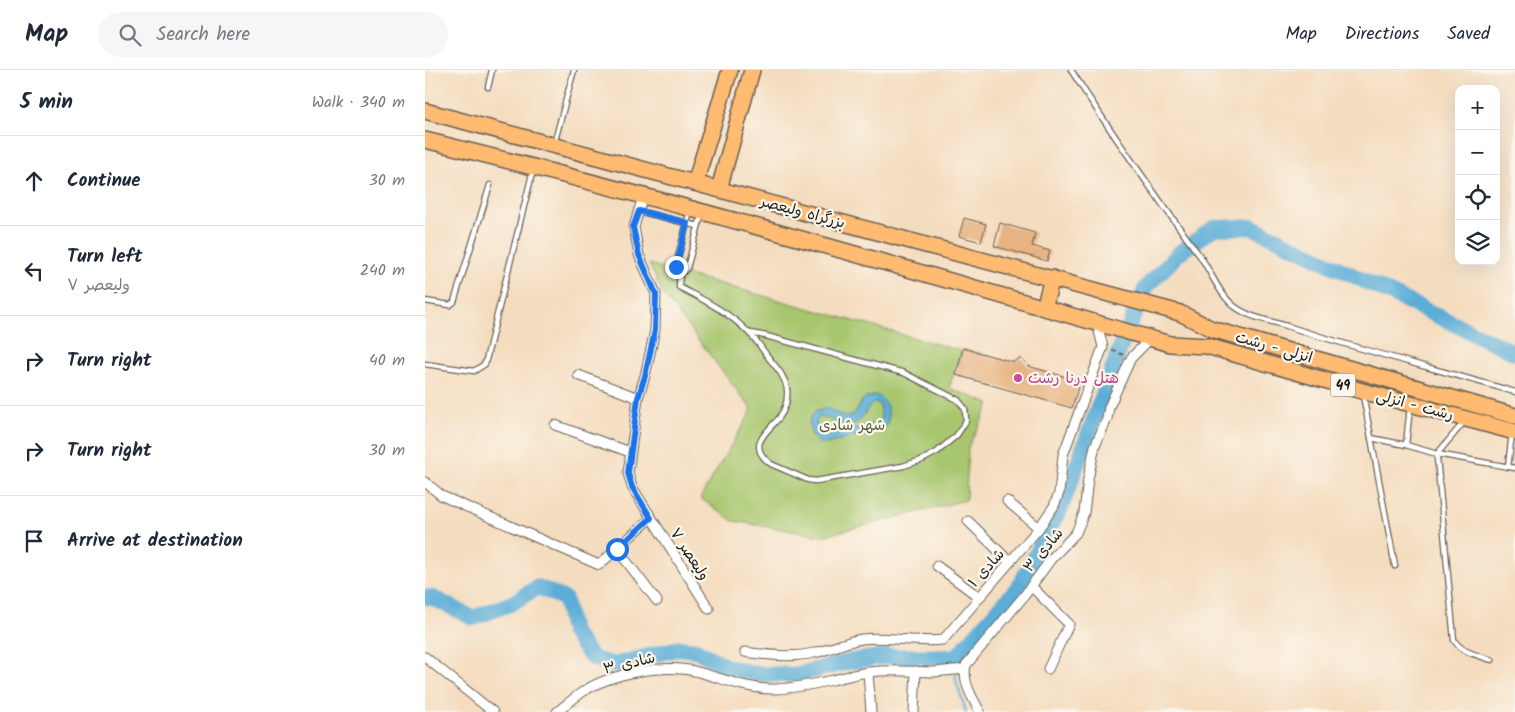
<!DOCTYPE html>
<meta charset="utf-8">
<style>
body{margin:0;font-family:Kalam,"Playpen Sans Arabic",sans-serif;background:#f6f6f7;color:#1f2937}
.controls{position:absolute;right:15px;top:15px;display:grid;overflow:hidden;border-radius:10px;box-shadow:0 5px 20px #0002}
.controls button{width:45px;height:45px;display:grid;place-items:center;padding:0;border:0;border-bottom:1px solid #e0e1e3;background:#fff;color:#1f2937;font:25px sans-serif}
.stop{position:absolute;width:15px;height:15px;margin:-11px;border:4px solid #1a73e8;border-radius:50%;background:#fff}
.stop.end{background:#1a73e8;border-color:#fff;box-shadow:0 1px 5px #0008}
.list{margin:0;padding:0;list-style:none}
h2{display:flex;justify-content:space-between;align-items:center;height:65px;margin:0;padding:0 20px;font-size:21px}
h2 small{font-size:16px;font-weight:400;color:#747a83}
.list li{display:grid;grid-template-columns:32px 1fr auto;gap:15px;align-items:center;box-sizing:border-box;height:90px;padding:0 20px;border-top:1px solid #e0e1e3}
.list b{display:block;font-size:19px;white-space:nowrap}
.list p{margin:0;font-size:16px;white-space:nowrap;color:#747a83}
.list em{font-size:16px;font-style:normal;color:#747a83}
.icon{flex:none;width:28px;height:28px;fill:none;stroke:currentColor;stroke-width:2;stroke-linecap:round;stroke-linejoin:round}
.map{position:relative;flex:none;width:1090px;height:642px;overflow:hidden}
header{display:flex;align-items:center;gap:30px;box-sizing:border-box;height:70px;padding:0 25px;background:#fff;border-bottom:1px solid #e0e1e3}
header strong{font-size:24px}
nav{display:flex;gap:28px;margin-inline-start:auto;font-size:18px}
.search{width:350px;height:45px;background:#f6f6f7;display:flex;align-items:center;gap:12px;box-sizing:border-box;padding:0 18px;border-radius:28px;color:#747a83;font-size:19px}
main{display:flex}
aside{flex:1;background:#fff}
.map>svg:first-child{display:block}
.green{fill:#a7c66d;stroke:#627144}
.water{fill:#5cadd7;stroke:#3c647a;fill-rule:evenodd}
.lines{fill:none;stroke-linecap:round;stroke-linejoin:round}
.stream{stroke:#5cadd7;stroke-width:2.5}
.river{stroke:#5cadd7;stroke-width:16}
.building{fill:#e7b382}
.lane-casing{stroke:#685f55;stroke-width:7}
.street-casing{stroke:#685f55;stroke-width:11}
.highway-casing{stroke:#685f55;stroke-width:18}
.path{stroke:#685f55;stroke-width:2;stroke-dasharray:4 4;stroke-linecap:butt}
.lane{stroke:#fff;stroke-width:4.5}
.street{stroke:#fff;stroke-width:9}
.highway{stroke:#febb71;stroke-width:15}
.route{stroke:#1a73e8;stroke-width:6}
.hotel-dot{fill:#d1479c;stroke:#fbf7ec;stroke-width:2}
.labels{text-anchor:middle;stroke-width:4.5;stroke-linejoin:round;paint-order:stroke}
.shield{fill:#fbf7ec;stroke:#5f5e5a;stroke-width:1}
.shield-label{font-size:14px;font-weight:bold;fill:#1c1c1c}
.street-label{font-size:15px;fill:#1c1c1c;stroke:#fbf7ec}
.hotel-label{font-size:15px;fill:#b23c85;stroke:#fbf7ec;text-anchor:start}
.park-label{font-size:15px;fill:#4d5838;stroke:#fbf7ec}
</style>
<header>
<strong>Map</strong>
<div class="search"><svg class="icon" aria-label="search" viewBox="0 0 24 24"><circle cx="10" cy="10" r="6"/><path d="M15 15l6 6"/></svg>Search here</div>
<nav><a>Map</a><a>Directions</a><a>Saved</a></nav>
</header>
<main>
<aside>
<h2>5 min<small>Walk · 340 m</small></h2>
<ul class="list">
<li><svg class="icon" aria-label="ahead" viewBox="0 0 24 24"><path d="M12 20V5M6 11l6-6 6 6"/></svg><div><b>Continue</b></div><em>30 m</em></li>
<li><svg class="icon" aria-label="left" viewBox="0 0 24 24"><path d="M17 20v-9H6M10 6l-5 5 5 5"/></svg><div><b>Turn left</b><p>ولیعصر ۷</p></div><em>240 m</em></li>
<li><svg class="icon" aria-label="right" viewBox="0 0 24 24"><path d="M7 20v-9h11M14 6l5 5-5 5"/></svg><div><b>Turn right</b></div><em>40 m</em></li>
<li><svg class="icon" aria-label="right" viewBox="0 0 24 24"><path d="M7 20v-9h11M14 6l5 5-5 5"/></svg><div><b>Turn right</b></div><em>30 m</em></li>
<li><svg class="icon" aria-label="arrive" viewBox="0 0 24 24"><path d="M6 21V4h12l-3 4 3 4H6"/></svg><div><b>Arrive at destination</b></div></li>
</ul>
</aside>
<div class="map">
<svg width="1090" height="642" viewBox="0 0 1090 642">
<rect width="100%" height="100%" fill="#fbf7ec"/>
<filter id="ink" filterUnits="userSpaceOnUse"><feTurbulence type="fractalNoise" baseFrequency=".02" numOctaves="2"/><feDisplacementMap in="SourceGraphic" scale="10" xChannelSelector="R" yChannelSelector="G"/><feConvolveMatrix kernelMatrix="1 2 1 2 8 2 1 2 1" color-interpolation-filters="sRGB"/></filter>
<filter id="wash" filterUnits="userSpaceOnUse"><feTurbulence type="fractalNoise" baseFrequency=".0096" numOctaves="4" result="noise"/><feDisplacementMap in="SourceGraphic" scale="20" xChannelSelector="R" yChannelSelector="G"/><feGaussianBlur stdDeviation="1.12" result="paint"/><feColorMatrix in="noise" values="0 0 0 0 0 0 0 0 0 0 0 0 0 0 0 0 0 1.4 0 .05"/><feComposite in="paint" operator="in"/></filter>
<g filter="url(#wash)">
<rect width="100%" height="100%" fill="#f4dcbe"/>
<!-- green -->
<polygon class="green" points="224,194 537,281 524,318 565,334 543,377 541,430 397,466 308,451 275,428 327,340 238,224"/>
<!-- water -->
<path class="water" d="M450,325c13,3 17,23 10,33l-58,16c-15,-1 -16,-10 -18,-23l5,-9 14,-4c10,5 21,16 29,2 3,-4 3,-7 6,-11zM449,333h4l2,3 1,14 -3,3 -53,13 -5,-4 -4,-10 3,-5c13,-2 19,14 37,6 9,-5 9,-15 18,-20z"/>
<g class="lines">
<!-- stream -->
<g class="stream">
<polyline points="531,587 531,597"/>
<polyline points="531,603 531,610 541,642"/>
</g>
<!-- river -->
<polyline class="river" points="0,527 8,528 48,548 87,533 113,517 140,529 147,561 167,588 189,595 254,578 271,580 300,596 332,604 369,605 428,591 462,586 531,587 594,516 636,438 696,276 721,217 754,183 789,158 827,157 1090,283"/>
</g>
<g id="blocks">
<!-- building -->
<g class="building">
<polygon points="539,148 561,154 556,172 534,166"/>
<polygon points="575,153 610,163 607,176 625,181 622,191 569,176"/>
<polygon points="538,278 588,292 594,289 597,289 603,296 655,311 647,338 531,305"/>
</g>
</g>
</g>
<g filter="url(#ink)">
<use href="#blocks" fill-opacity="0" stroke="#685f55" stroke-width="1"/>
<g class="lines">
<defs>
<g id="lane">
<path d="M646,0c41,64 84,125 129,186 11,16 19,38 34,50 15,12 38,15 56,21 74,24 150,43 225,65"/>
<polyline points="63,17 67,0"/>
<polyline points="129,74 149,0"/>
<polyline points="213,141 273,156"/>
<polyline points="265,141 251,195 252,199 255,202 259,201 262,198 277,143"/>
<path d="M255,202l-1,15c25,13 51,26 70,46 8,7 13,16 19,24 8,10 17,19 19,32 1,10 -2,21 -8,29 -13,15 -33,28 -8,46l37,16 8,1 87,-15 19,-6 15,-8 20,-17 9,-14 -1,-12 -7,-9 -54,-27 -138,-37 -15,-3"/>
<polyline points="0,231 25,235 29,232 65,115"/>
<polyline points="0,294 49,301 60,294 108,100"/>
<polyline points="938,325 970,496"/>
<path d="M1039,352l-27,32v4l17,182c8,13 24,15 38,20"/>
<polyline points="946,368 981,375 1012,384 1090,398"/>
<polyline points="981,375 985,337"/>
<polyline points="1083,397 1087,363"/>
</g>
<g id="street">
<polyline points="218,126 209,157 214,185 231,224 230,260 220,306 213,328 203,403 207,417 284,539"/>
<polyline points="153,305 213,328"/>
<polyline points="130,355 205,382"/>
<polyline points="0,412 17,426 174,495 226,448"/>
<polyline points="582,431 614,458"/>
<polyline points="543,451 585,492"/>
<polyline points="192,479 232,531"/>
<polyline points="512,496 554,527"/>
<polyline points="606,516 644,554 623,599"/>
<path d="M320,582c22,3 47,6 69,1 16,-3 32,-12 48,-14 27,-3 54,4 81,1l96,-112 15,-22 5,-13 4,-38 40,-108 -6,-24"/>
<polyline points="0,587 68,642"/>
<polyline points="443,602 446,642"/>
<path d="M132,642c9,-7 18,-15 27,-21 28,-18 82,-28 114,-19 26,7 51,18 78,17 18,-1 39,-5 57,-9 12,-3 24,-7 37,-8 22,-3 43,0 64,0 11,-1 21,-2 31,-3"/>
<polyline points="489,642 491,601"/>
<path d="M555,642c-8,-15 -18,-30 -14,-47l58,-69 27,-37 25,-26 8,-20 4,-34 7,-33 12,-27 2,-12 22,-49 20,-20"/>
</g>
<g id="highway">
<polyline points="0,41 755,243 787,259 1090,346"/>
<path d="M0,70c250,61 498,133 745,204l37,2 155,45 153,41"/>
<polyline points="270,113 305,0"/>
<polyline points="294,119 327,0"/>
<polyline points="619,238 627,208"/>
</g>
</defs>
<!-- lane casing -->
<use href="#lane" class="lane-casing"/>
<!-- street casing -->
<use href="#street" class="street-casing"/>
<!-- highway casing -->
<use href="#highway" class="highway-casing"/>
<!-- path -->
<polyline class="path" points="687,280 699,285"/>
<!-- lane -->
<use href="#lane" class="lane"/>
<!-- street -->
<use href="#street" class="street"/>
<!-- highway -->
<use href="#highway" class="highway"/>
</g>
</g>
<g class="lines" filter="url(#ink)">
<!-- route -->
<polyline class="route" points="192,479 226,448 207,417 203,403 213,328 220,306 230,260 231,224 214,185 208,157 214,141 262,153 251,197"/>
</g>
<!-- markers -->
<circle class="hotel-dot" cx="593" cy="308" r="5"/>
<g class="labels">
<!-- shield labels -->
<rect class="shield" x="905.5" y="303.5" width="25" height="23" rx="4"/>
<g class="shield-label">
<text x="918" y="320">49</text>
</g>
<!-- street labels -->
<g class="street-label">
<text transform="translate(378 142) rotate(15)" y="5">بزرگراه ولیعصر</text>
<text transform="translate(849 277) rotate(16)" y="5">انزلی - رشت</text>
<text transform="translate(990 335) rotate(15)" y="5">رشت - انزلی</text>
<text transform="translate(618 480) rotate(-50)" y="5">شادی ۳</text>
<text transform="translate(265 484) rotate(57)" y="5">ولیعصر ۷</text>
<text transform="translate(561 498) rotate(-48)" y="5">شادی ۱</text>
<text transform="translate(204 593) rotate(-13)" y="5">شادی ۳</text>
</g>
<!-- hotel labels -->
<g class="hotel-label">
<text x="603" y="313">هتل درنا رشت</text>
</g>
<!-- park labels -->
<g class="park-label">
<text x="427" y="360">شهر شادی</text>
</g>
</g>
</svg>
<div class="controls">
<button>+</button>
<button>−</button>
<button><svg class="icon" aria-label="locate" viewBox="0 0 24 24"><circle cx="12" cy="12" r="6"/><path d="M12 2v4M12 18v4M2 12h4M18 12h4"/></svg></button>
<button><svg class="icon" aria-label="layers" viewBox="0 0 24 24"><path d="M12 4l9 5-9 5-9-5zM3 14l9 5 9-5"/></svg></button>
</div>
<div class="stop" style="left:192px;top:479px"></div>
<div class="stop end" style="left:251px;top:197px"></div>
</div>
</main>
